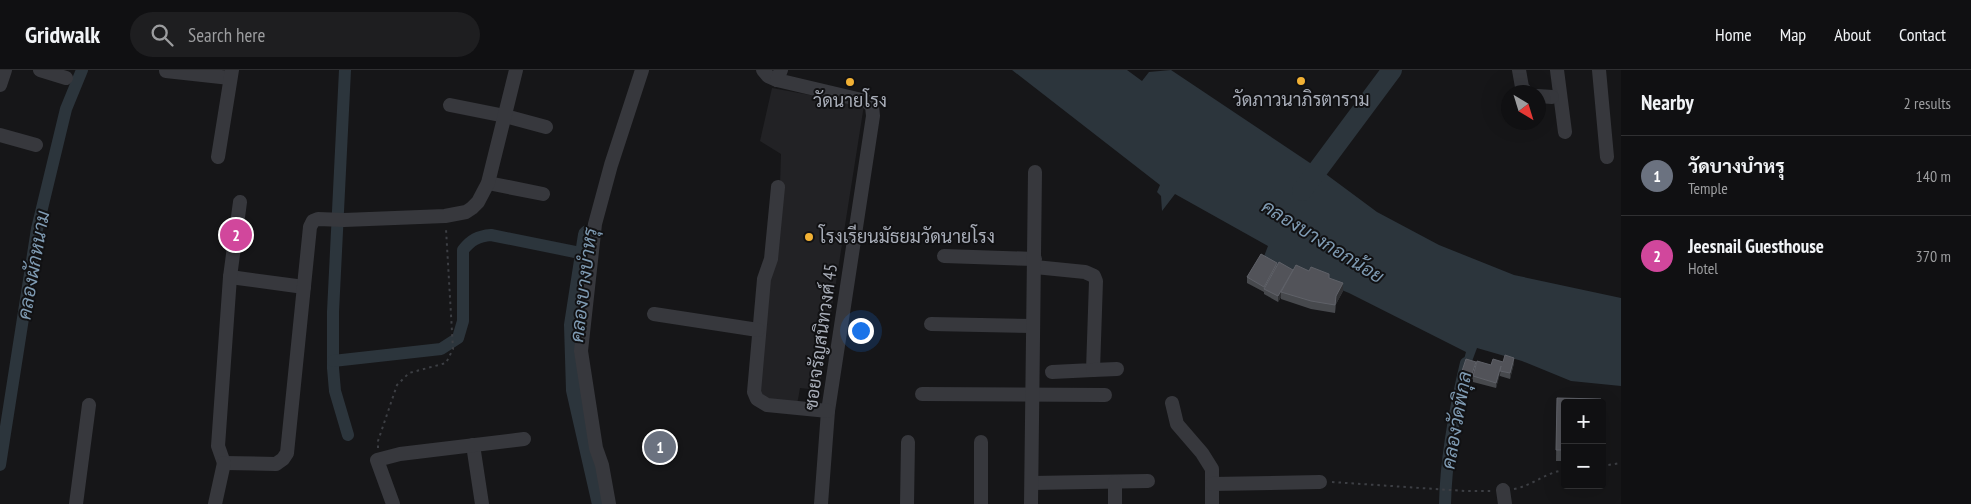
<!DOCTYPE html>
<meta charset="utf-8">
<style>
body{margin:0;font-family:"PT Sans Narrow",Sarabun,sans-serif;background:#1e1e20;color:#f1f3f6}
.controls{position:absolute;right:15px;bottom:15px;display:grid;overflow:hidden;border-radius:5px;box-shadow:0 5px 20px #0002}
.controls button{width:45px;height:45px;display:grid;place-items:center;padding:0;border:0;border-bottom:1px solid #303032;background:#101012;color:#f1f3f6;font:25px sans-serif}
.compass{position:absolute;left:1501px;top:15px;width:45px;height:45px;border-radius:50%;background:#101012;box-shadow:0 5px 20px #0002;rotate:142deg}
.you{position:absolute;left:860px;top:260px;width:18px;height:18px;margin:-12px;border:4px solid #fff;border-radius:50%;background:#1a73e8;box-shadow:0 0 0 8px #1a73e833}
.badge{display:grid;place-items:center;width:32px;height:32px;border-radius:50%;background:#b45309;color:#fff;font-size:16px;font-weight:700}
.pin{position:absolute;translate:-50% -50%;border:2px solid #fff;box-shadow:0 1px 5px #0006}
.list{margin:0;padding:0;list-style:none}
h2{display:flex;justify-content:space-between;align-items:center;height:65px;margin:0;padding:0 20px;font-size:21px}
h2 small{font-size:16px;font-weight:400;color:#9c9d9f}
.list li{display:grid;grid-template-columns:32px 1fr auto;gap:15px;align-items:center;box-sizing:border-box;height:80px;padding:0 20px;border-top:1px solid #303032}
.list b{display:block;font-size:19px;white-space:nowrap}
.list p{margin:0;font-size:16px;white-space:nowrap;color:#9c9d9f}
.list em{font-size:16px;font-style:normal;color:#9c9d9f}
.icon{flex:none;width:28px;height:28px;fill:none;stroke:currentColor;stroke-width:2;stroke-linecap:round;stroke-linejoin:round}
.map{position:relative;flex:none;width:1621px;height:434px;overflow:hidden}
header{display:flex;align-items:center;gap:30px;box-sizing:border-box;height:70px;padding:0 25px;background:#101012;border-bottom:1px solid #303032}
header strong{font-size:24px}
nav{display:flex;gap:28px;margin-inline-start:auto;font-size:18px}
.search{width:350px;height:45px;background:#1e1e20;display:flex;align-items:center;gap:12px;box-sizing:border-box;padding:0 18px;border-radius:28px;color:#9c9d9f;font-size:19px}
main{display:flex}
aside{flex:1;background:#101012}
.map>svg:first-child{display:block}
.built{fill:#222225}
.water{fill:#2c353c}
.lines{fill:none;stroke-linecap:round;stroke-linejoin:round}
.canal{stroke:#2c353c;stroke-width:12}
.river{stroke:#2c353c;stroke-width:20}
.path{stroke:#3d3f44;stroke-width:2;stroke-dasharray:2.5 4;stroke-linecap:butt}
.minor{stroke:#37383d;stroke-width:14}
.wall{fill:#47494d}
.shaded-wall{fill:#2f3033}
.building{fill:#525359;stroke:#5f6168}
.poi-dot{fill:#f2b134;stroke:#111113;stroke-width:2}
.labels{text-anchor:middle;stroke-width:4;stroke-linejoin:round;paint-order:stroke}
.poi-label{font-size:18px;fill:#a8adb8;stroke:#111113}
.street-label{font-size:18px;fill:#a8adb8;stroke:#111113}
.water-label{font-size:19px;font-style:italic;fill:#7f9bb3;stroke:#111113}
</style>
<header>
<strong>Gridwalk</strong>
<div class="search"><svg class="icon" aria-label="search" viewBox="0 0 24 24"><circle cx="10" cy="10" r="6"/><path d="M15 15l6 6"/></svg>Search here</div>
<nav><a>Home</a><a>Map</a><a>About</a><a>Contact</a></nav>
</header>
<main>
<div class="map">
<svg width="1621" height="434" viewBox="0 0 1621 434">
<rect width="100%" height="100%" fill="#161618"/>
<!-- built -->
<polygon class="built" points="772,18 864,35 819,320 800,318 797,335 763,331 757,323 780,116 781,84 760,71"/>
<!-- water -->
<path class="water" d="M1012,0h115l15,11 7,-9 22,-2 148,99 58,43 62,33 75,30 107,23v88l-50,-5 -49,-20 -45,-13 -6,16 -8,-1 3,-11 -117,-59c-28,-13 -59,-19 -86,-34l5,-13 -93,-52 -13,17 -1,-15 -4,-4 3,-7z"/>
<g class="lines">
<!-- canal -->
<g class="canal">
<polyline points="345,0 333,242 333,298 335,321 348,365"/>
<path d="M333,291l108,-12 17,-11 5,-17v-71c8,-10 15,-14 28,-15l94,19"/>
<polyline points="0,395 37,159 66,39 82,0"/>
<path d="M1445,434c1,-47 10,-95 21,-141"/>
</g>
<!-- river -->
<g class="river">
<polyline points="1302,121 1392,0"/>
<polyline points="588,165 574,255 576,320 602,434"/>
</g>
<!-- path -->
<g class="path">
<polyline points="378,378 378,371 397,315 409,303 446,293 453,279 446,159"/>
<polyline points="1602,396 1621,393"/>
<polyline points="1332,412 1465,421 1492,421"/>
<path d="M1514,419c20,-4 32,-17 51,-19"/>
</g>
<!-- minor -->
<g class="minor">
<polyline points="40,0 66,8"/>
<polyline points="763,0 768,6 777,10"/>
<polyline points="781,0 777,10 866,31 872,36 873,46 828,341 821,434"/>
<polyline points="1519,0 1522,17 1526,22"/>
<polyline points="1557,0 1565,62"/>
<polyline points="1599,0 1607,87"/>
<polyline points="166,1 230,8"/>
<polyline points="0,15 5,0"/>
<polyline points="1538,26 1552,27"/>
<polyline points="450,35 505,46 546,57"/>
<polyline points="0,65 36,75"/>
<polyline points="218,87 232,0"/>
<polyline points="488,113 543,124"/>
<polyline points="778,117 771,189 764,209 754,322 757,329 767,335 828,341"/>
<polyline points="944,186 1035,189"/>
<polyline points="1035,197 1085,202 1094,206 1096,211 1093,300 1052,302"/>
<polyline points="230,207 304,217"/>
<polyline points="654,244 758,260"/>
<polyline points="931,254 1033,256"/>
<polyline points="1093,300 1117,299"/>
<polyline points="922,324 1105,325"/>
<polyline points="1172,333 1177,354 1202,383 1212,399 1212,434"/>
<polyline points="473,375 482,434"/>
<polyline points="224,393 276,394 283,389 287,383 310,157 313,151 318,149 344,150 445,146 466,142 472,138 478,132 488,113 516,0"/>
<polyline points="224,393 218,376 230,207 240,132"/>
<polyline points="1032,413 1148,411"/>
<polyline points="1212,414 1320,412"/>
<polyline points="1503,420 1505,434"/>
<polyline points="76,434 89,335"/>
<polyline points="215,434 224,393"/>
<polyline points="393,434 377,390 400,384 524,369"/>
<polyline points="609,434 602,395 596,378 581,281 595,154 611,95 642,0"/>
<polyline points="907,434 908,372"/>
<polyline points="981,434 981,372"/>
<polyline points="1031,434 1035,102"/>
<polyline points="1115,434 1115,412"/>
</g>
</g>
<!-- wall -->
<g class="wall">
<polygon points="1277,195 1293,200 1309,201 1329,208 1343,221 1336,234 1335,243 1311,239 1281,229 1281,227 1278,232 1264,224 1264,222 1247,213 1247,207"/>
<polygon points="1503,292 1514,293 1510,309 1500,306 1500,302 1496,318 1473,312 1473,307 1471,313 1461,310 1461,304 1476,296 1491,295"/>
<polygon points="1557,328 1565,333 1565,391 1556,391"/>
</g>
<!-- shaded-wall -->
<g class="shaded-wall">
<polygon points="1343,213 1343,221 1336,234 1335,243 1336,226"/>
<polygon points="1281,222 1281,227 1278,232 1278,226"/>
<polygon points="1514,288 1514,293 1510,309 1510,303"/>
<polygon points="1476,292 1476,297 1471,313 1471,307"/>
<polygon points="1501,296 1501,301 1496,318 1496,313"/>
</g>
<!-- building -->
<g class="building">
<polygon points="1261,184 1277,193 1264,217 1247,207"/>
<polygon points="1279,192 1293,200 1278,226 1264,219"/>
<polygon points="1296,195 1309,201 1311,197 1329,204 1329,208 1343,213 1336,226 1335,235 1311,231 1281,222"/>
<polygon points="1505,285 1514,288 1510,303 1500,301 1501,296 1496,313 1473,306 1477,291 1491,295 1493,289 1503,292"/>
<polygon points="1466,289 1476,292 1471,307 1461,304"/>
<polygon points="1557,328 1601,329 1601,333 1565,333 1565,380 1556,380"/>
</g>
<!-- markers -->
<g class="poi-dot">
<circle cx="1301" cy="11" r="5"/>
<circle cx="850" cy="12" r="5"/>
<circle cx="809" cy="167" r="5"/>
</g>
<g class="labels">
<!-- poi labels -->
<g class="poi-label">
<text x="1301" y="36">วัดภาวนาภิรตาราม</text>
<text x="850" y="37">วัดนายโรง</text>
<text x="819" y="173" text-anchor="start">โรงเรียนมัธยมวัดนายโรง</text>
</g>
<!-- street labels -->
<g class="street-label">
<text transform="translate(821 267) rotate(-82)" y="6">ซอยจรัญสนิทวงศ์ 45</text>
</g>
<!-- water labels -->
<g class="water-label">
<text transform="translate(1323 171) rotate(32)" y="7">คลองบางกอกน้อย</text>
<text transform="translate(33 195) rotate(-80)" y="7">คลองผักหนาม</text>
<text transform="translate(583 215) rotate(-83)" y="7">คลองบางบำหรุ</text>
<text transform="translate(1456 350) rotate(-80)" y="7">คลองวัดพิกุล</text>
</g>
</g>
</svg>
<div class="controls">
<button>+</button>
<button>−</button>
</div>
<svg class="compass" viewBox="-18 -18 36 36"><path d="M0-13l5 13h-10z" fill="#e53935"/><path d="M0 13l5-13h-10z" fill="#9c9d9f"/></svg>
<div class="you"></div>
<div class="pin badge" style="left:660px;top:377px;background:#6b7280">1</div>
<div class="pin badge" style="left:236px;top:165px;background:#d1479c">2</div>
</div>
<aside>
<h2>Nearby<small>2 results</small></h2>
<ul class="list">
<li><span class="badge" style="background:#6b7280">1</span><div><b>วัดบางบำหรุ</b><p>Temple</p></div><em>140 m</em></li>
<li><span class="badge" style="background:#d1479c">2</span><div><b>Jeesnail Guesthouse</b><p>Hotel</p></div><em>370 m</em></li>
</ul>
</aside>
</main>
